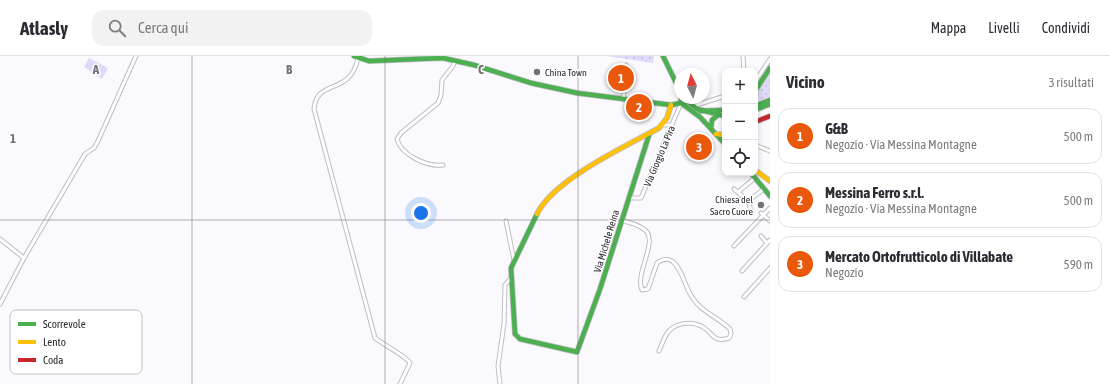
<!DOCTYPE html>
<html lang="it">
<meta charset="utf-8">
<style>
body{margin:0;font-family:"Asap Condensed",sans-serif;background:#f2f2f3;color:#2b2b33}
.controls{position:absolute;right:12px;top:12px;display:grid;overflow:hidden;border-radius:8px;box-shadow:0 2px 6px #0003}
.controls button{width:36px;height:36px;display:grid;place-items:center;padding:0;border:0;border-bottom:1px solid #e1e1e2;background:#fff;color:#2b2b33;font:20px sans-serif}
.compass{position:absolute;left:674px;top:12px;width:36px;height:36px;border-radius:50%;background:#fff;box-shadow:0 2px 6px #0003;rotate:354deg}
.you{position:absolute;left:421px;top:157px;width:14px;height:14px;margin:-10px;border:3px solid #fff;border-radius:50%;background:#1a73e8;box-shadow:0 0 0 6px #1a73e833}
.badge{display:grid;place-items:center;width:26px;height:26px;border-radius:50%;background:#ea580c;color:#fff;font-size:13px;font-weight:700}
.pin{position:absolute;translate:-50% -50%;border:2px solid #fff;box-shadow:0 1px 4px #0006}
.list{margin:0;padding:0;list-style:none}
h2{display:flex;justify-content:space-between;align-items:center;height:52px;margin:0;padding:0 16px;font-size:17px}
h2 small{font-size:13px;font-weight:400;color:#7c7c81}
.list li{display:grid;grid-template-columns:26px 1fr auto;gap:12px;align-items:center;box-sizing:border-box;height:56px;margin:0 8px 8px;padding:0 8px;border:1px solid #e1e1e2;border-radius:12px}
.list b{display:block;font-size:15px;white-space:nowrap}
.list p{margin:0;font-size:13px;white-space:nowrap;color:#7c7c81}
.list em{font-size:13px;font-style:normal;color:#7c7c81}
.icon{flex:none;width:22px;height:22px;fill:none;stroke:currentColor;stroke-width:2;stroke-linecap:round;stroke-linejoin:round}
.map{position:relative;flex:none;width:770px;height:328px;overflow:hidden}
header{display:flex;align-items:center;gap:24px;box-sizing:border-box;height:56px;padding:0 20px;background:#fff;border-bottom:1px solid #e1e1e2}
header strong{font-size:19px}
nav{display:flex;gap:22px;margin-inline-start:auto;font-size:14px}
.search{width:280px;height:36px;background:#f2f2f3;display:flex;align-items:center;gap:10px;box-sizing:border-box;padding:0 14px;border-radius:12px;color:#7c7c81;font-size:15px}
main{display:flex}
aside{flex:1;background:#fff}
.map>svg:first-child{display:block}
.grass{fill:url(#grass-dots)}
.garden{fill:#e0dafa}
.lines{fill:none;stroke-linecap:round;stroke-linejoin:round}
.street-casing{stroke:#bebdc2;stroke-width:5}
.fast-casing{stroke:#bebdc2;stroke-width:6}
.slow-casing{stroke:#bebdc2;stroke-width:6}
.jam-casing{stroke:#bebdc2;stroke-width:6}
.street{stroke:#fefeff;stroke-width:3}
.fast{stroke:#4caf50;stroke-width:4.5}
.slow{stroke:#ffc107;stroke-width:4.5}
.jam{stroke:#c62828;stroke-width:4.5}
.grid{fill:none;stroke:#727177;stroke-width:1;stroke-opacity:0.55}
.poi-dot{fill:#727177;stroke:#fff;stroke-width:1.5}
.labels{text-anchor:middle;stroke-width:3;stroke-linejoin:round;paint-order:stroke}
.poi-label{font-size:10px;fill:#29282e;stroke:#fff;text-anchor:start}
.street-label{font-size:10px;fill:#29282e;stroke:#fff}
.key{fill:#fff;stroke:#bfbec0;stroke-width:1}
.key-label{font-size:11px;fill:#29282e}
.grid-label{font-size:13px;text-anchor:middle;font-weight:bold;fill:#727177;stroke:#fff;stroke-width:3;stroke-linejoin:round;paint-order:stroke}
</style>
<header>
<strong>Atlasly</strong>
<div class="search"><svg class="icon" aria-label="search" viewBox="0 0 24 24"><circle cx="10" cy="10" r="6"/><path d="M15 15l6 6"/></svg>Cerca qui</div>
<nav><a>Mappa</a><a>Livelli</a><a>Condividi</a></nav>
</header>
<main>
<div class="map">
<svg width="770" height="328" viewBox="0 0 770 328">
<defs>
<pattern id="grass-dots" width="8" height="8" patternUnits="userSpaceOnUse"><rect width="8" height="8" fill="#e0dafa"/><path d="M2 2h.1M6 6h.1" fill="none" stroke="#c0bbd7" stroke-width="1.8" stroke-linecap="round"/></pattern>
</defs>
<rect width="100%" height="100%" fill="#faf9fe"/>
<!-- grass -->
<g class="grass">
<polygon points="607,0 654,0 653,7"/>
<polygon points="770,17 770,42 755,47 755,38"/>
</g>
<!-- garden -->
<polygon class="garden" points="89,2 108,12 102,23 84,11"/>
<g class="lines">
<defs>
<g id="street">
<polyline points="743,0 744,15"/>
<path d="M358,2c-8,39 -41,19 -44,51l61,229c9,7 31,18 35,25l-10,21"/>
<polyline points="755,26 770,3"/>
<polyline points="623,43 628,15 625,14 626,9"/>
<polyline points="693,50 725,40"/>
<polyline points="663,69 672,69"/>
<polyline points="755,89 770,95"/>
<path d="M443,109c-16,2 -42,-10 -46,-26l4,-6 37,-30 3,-8 1,-15 11,-14 2,-6"/>
<polyline points="734,133 748,145 751,154"/>
<polyline points="738,136 755,122"/>
<polyline points="629,142 641,142 681,47"/>
<polyline points="748,145 764,133"/>
<polyline points="761,157 770,165"/>
<path d="M621,164c8,3 21,5 26,12 9,13 -12,42 -5,58l6,-1 9,-26c4,-3 10,-5 15,-2 10,7 13,26 20,36 9,15 26,20 38,32l1,5 -2,4c-16,5 -15,-4 -26,-11 -10,-6 -26,-5 -34,4 -5,5 -7,14 -10,20"/>
<polyline points="506,165 514,204"/>
<polyline points="761,180 767,187"/>
<polyline points="0,183 24,202 0,248"/>
<polyline points="734,190 770,152"/>
<polyline points="24,202 85,98 94,92 98,85 136,0"/>
<polyline points="742,215 770,184"/>
<polyline points="744,241 770,212"/>
<polyline points="500,328 498,310 504,268 505,229 511,222"/>
</g>
<g id="fast">
<polyline points="354,0 369,5 443,2 474,9 531,27 577,37 671,49 687,46"/>
<polyline points="663,0 680,35"/>
<polyline points="755,35 770,12"/>
<polyline points="681,42 681,47 700,61 725,88"/>
<polyline points="684,42 697,53 725,60"/>
<polyline points="755,50 770,44"/>
<polyline points="755,54 770,48"/>
<polyline points="700,55 725,54"/>
<polyline points="723,59 725,59"/>
<polyline points="711,72 712,64 718,59"/>
<polyline points="751,117 770,140"/>
<polyline points="537,158 511,212 515,278 520,283 577,296 600,233 649,79"/>
</g>
<g id="slow">
<polyline points="716,78 725,79"/>
<polyline points="755,114 770,125"/>
<path d="M537,158c16,-34 89,-68 122,-86l8,-10 4,-13"/>
</g>
<polyline id="jam" points="755,66 770,60"/>
</defs>
<!-- street casing -->
<use href="#street" class="street-casing"/>
<!-- fast casing -->
<use href="#fast" class="fast-casing"/>
<!-- slow casing -->
<use href="#slow" class="slow-casing"/>
<!-- jam casing -->
<use href="#jam" class="jam-casing"/>
<!-- street -->
<use href="#street" class="street"/>
<!-- fast -->
<use href="#fast" class="fast"/>
<!-- slow -->
<use href="#slow" class="slow"/>
<!-- jam -->
<use href="#jam" class="jam"/>
</g>
<!-- grid -->
<path class="grid" d="M192,0v328M385,0v328M578,0v328M0,164h770"/>
<!-- markers -->
<g class="poi-dot">
<circle cx="537" cy="16" r="4"/>
<circle cx="761" cy="149" r="4"/>
</g>
<g class="labels">
<!-- poi labels -->
<g class="poi-label">
<text x="545" y="20">China Town</text>
<text x="753" y="147" text-anchor="end">Chiesa del<tspan x="753" dy="12">Sacro Cuore</tspan></text>
</g>
<!-- street labels -->
<g class="street-label">
<text transform="translate(659 100) rotate(-67)" y="4">Via Giorgio La Pira</text>
<text transform="translate(606 185) rotate(-73)" y="4">Via Michele Reina</text>
</g>
</g>
<!-- legend -->
<rect x="10" y="254" width="132" height="64" rx="6" class="key"/>
<rect x="18" y="266" width="18" height="4" fill="#4caf50"/>
<rect x="18" y="284" width="18" height="4" fill="#ffc107"/>
<rect x="18" y="302" width="18" height="4" fill="#c62828"/>
<g class="key-label">
<text x="43" y="272">Scorrevole</text>
<text x="43" y="290">Lento</text>
<text x="43" y="308">Coda</text>
</g>
<g class="grid-label">
<text x="96" y="18">A</text>
<text x="289" y="18">B</text>
<text x="481" y="18">C</text>
<text x="13" y="87">1</text>
</g>
</svg>
<div class="controls">
<button>+</button>
<button>−</button>
<button><svg class="icon" aria-label="locate" viewBox="0 0 24 24"><circle cx="12" cy="12" r="6"/><path d="M12 2v4M12 18v4M2 12h4M18 12h4"/></svg></button>
</div>
<svg class="compass" viewBox="-18 -18 36 36"><path d="M0-13l5 13h-10z" fill="#e53935"/><path d="M0 13l5-13h-10z" fill="#7c7c81"/></svg>
<div class="you"></div>
<div class="pin badge" style="left:621px;top:22px">1</div>
<div class="pin badge" style="left:639px;top:51px">2</div>
<div class="pin badge" style="left:699px;top:91px">3</div>
</div>
<aside>
<h2>Vicino<small>3 risultati</small></h2>
<ul class="list">
<li><span class="badge">1</span><div><b>G&amp;B</b><p>Negozio · Via Messina Montagne</p></div><em>500 m</em></li>
<li><span class="badge">2</span><div><b>Messina Ferro s.r.l.</b><p>Negozio · Via Messina Montagne</p></div><em>500 m</em></li>
<li><span class="badge">3</span><div><b>Mercato Ortofrutticolo di Villabate</b><p>Negozio</p></div><em>590 m</em></li>
</ul>
</aside>
</main>
